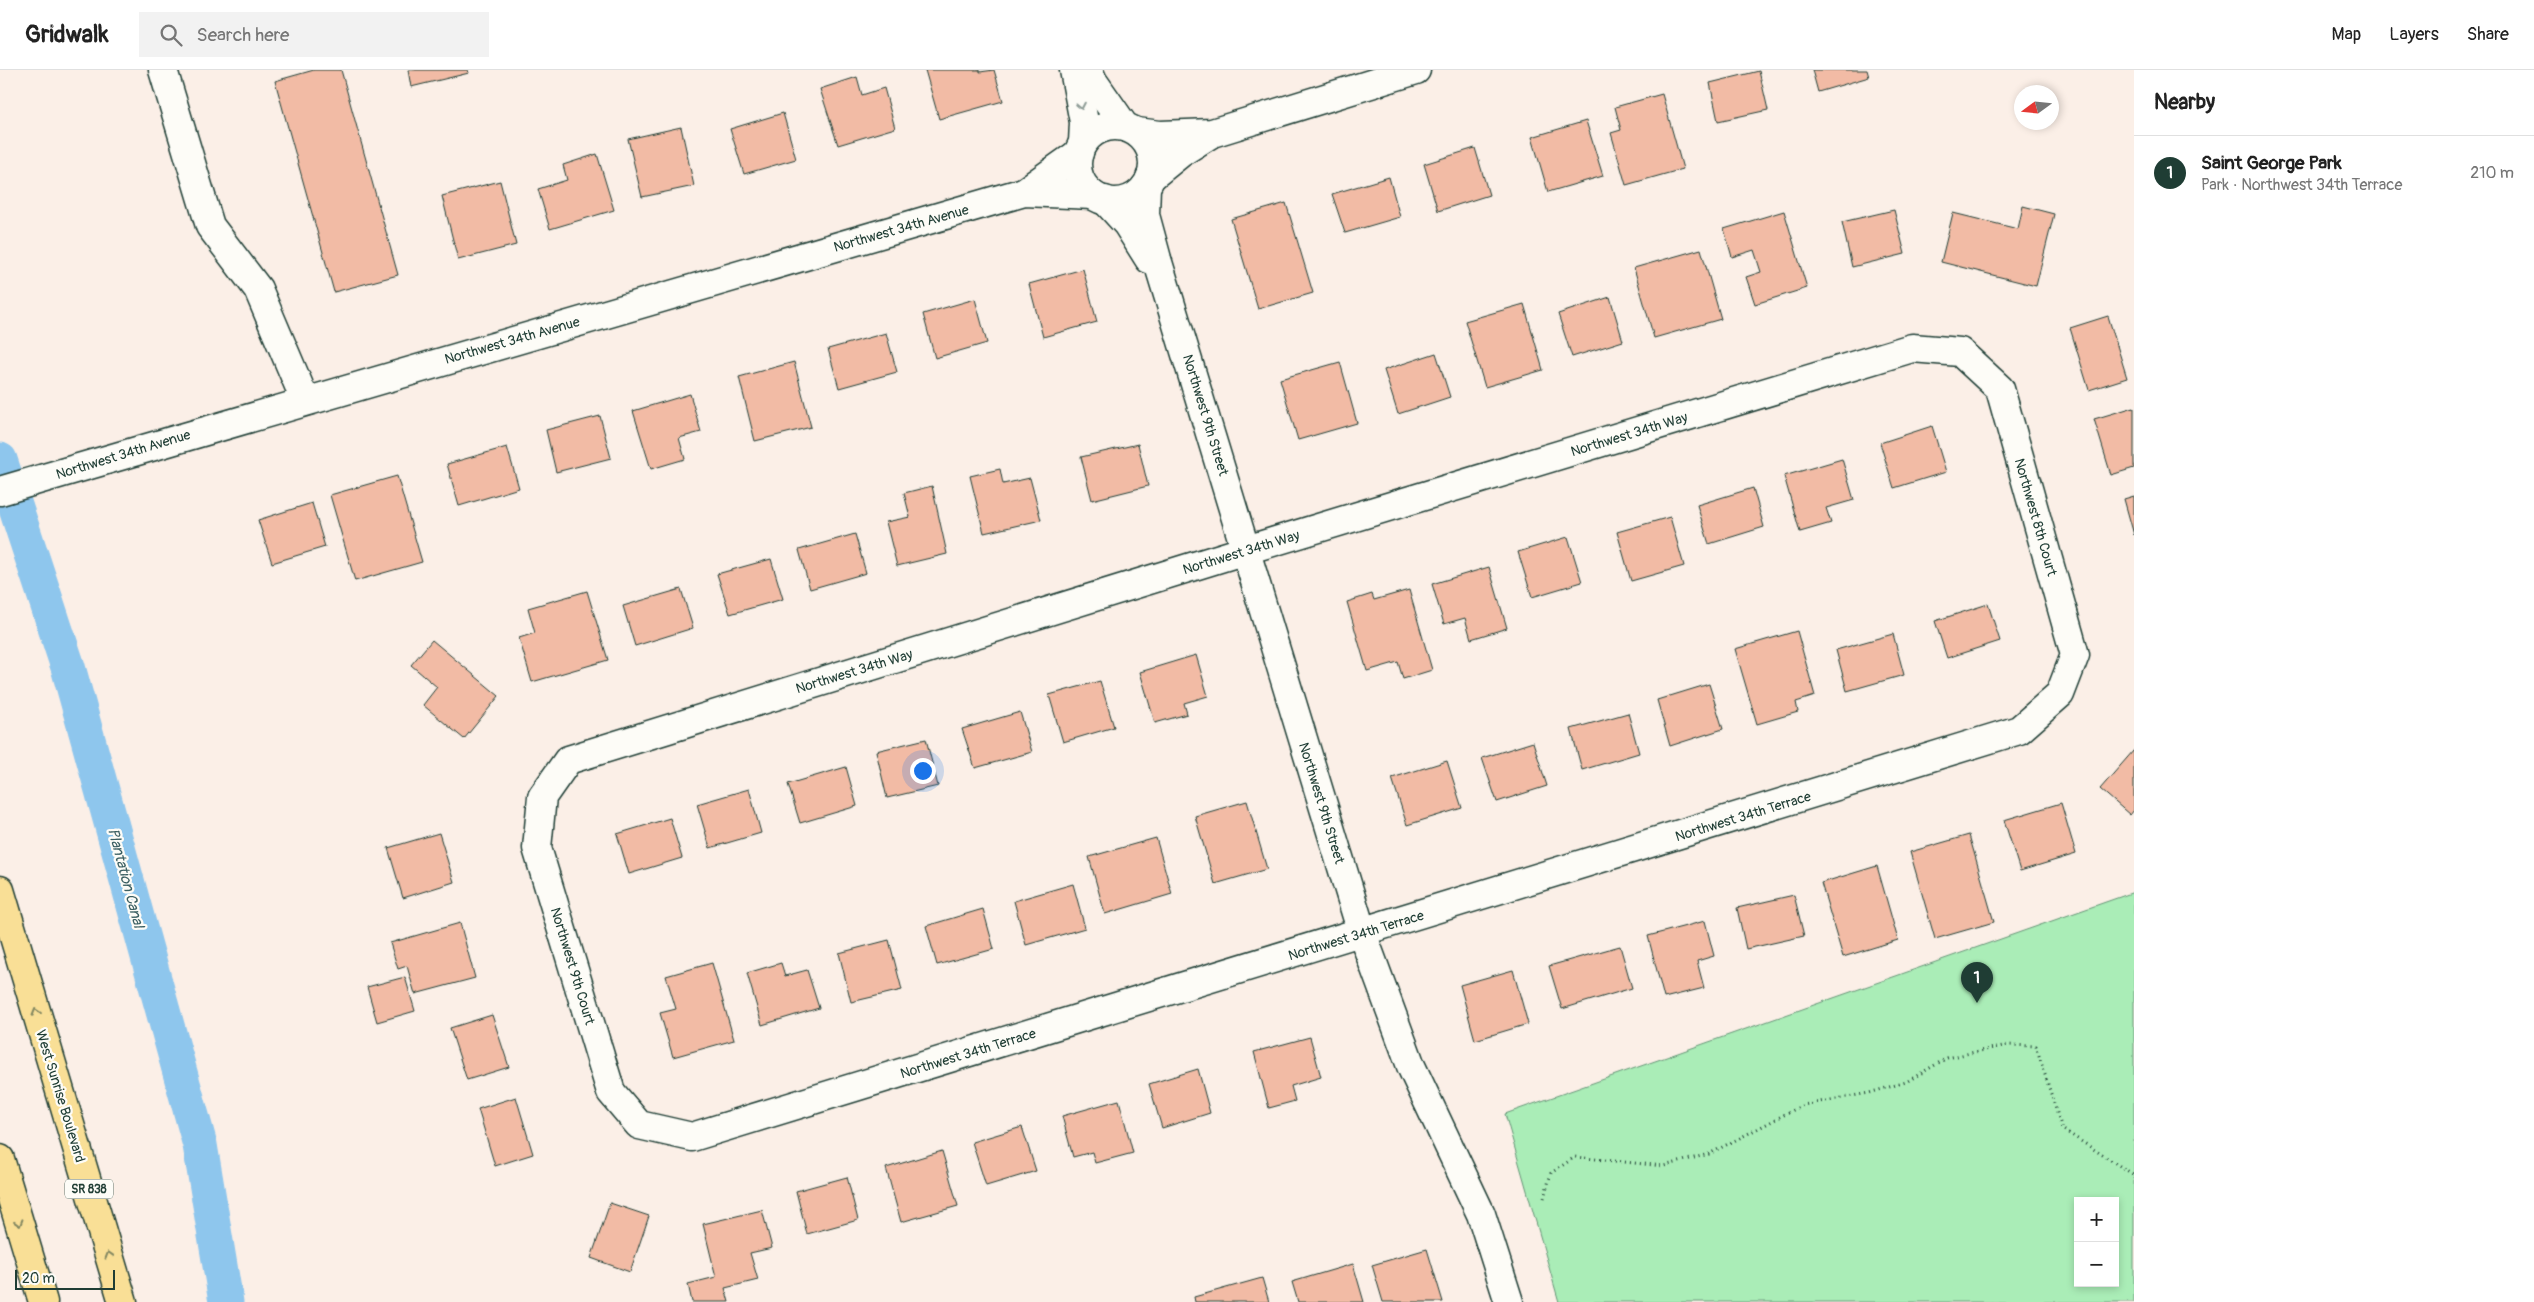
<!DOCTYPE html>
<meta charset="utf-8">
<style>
body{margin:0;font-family:Pangolin,sans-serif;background:#f2f2f2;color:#222}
.controls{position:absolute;right:15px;bottom:15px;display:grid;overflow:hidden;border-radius:0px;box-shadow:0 2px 8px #0003}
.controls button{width:45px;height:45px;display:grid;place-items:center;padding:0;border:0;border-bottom:1px solid #e0e0e0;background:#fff;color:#222;font:25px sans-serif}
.compass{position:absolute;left:2014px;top:15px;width:45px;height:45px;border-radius:50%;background:#fff;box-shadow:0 2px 8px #0003;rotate:255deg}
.scale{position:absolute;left:15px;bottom:12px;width:100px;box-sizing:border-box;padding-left:5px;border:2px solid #1f3d34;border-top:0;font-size:14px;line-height:18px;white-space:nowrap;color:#1f3d34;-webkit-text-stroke:4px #fdfcf7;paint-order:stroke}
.you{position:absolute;left:922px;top:700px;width:18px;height:18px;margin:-12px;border:4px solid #fff;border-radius:50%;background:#1a73e8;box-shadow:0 0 0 8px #1a73e833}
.badge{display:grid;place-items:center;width:32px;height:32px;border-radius:50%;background:#1f3d34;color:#fff;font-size:16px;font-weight:700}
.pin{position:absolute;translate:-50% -41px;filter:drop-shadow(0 1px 2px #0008)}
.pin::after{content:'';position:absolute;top:26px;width:18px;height:15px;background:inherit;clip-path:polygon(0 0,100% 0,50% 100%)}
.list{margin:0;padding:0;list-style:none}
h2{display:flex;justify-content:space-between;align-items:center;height:65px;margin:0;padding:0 20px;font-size:21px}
h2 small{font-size:16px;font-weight:400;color:#767676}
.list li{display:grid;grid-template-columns:32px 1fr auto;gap:15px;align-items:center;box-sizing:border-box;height:75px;padding:0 20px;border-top:1px solid #e0e0e0}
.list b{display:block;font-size:19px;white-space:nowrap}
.list p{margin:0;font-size:16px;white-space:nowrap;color:#767676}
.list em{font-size:16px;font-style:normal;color:#767676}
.icon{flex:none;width:28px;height:28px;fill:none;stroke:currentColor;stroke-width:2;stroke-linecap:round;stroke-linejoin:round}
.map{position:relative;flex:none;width:2134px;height:1232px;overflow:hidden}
header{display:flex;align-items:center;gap:30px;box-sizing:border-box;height:70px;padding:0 25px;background:#fff;border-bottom:1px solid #e0e0e0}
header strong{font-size:24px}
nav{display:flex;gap:28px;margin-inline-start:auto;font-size:18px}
.search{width:350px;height:45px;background:#f2f2f2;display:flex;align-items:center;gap:12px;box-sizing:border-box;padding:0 18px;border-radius:0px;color:#767676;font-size:19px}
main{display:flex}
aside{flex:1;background:#fff}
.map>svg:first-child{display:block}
.green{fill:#aaedb7;stroke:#649576;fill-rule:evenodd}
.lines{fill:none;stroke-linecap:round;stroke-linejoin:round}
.canal{stroke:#8ec6ed;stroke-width:35}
.building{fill:#f2bba5;stroke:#1f3d34}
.minor-casing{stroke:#1f3d34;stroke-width:31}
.major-casing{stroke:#1f3d34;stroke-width:31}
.path{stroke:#1f3d34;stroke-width:3;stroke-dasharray:1 4;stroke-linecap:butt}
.minor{stroke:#fdfcf7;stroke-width:28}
.major{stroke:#f9df96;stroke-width:28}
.oneway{stroke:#8e9c96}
.oneway2{stroke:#818660}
.labels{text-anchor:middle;stroke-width:4.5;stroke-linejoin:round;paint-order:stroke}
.shield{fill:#fdfcf7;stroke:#62766e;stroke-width:1}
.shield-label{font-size:12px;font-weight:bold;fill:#1f3d34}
.street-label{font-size:14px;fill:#1f3d34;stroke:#fdfcf7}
.water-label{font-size:15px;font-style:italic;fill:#3b5f62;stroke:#fdfcf7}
</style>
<header>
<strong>Gridwalk</strong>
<div class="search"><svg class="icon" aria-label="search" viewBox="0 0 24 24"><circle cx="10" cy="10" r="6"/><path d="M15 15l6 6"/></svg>Search here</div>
<nav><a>Map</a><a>Layers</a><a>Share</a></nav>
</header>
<main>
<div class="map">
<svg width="2134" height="1232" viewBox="0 0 2134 1232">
<rect width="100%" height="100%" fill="#fbefe7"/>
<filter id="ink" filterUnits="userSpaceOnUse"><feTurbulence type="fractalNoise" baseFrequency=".02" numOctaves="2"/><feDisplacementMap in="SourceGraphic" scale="10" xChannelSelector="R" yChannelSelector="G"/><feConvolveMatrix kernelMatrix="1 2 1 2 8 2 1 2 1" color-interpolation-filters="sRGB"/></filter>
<g filter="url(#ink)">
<!-- green -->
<path class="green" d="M2134,822v410h-575l-54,-188zM2078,1131h37v82h-37z"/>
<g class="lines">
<!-- canal -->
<polyline class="canal" points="0,390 68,597 200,1075 226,1232"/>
</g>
<!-- building -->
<g class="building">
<polygon points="314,0 341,0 398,205 334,222 275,11"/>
<polygon points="408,0 468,0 469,3 411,17"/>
<polygon points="925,0 980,0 980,2 994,0 1003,31 939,49"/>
<polygon points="1812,0 1867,0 1869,7 1818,22"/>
<polygon points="1759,1 1768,40 1718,51 1710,13"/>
<polygon points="857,7 862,25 884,18 895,58 838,75 820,19"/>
<polygon points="1662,24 1683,99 1626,115 1611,63 1621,60 1615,37"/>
<polygon points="783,43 796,89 744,104 730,59"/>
<polygon points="1586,51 1603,106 1548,122 1532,67"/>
<polygon points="681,57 694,116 642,127 628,69"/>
<polygon points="1475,78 1489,125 1438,141 1424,94"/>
<polygon points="597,84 614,140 550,159 538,119 567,110 563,95"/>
<polygon points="1389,107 1400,147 1345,163 1332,124"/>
<polygon points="500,111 516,175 458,190 442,126"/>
<polygon points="1286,133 1313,223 1258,239 1231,149"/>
<polygon points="2023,136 2054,144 2036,216 1941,192 1953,143 2018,159"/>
<polygon points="1894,140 1905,184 1852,197 1842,152"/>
<polygon points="1784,141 1807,218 1755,234 1746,207 1761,202 1754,180 1732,187 1724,159"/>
<polygon points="1701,179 1721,249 1654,268 1634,198"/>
<polygon points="1083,199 1097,252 1043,267 1029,214"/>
<polygon points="1610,227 1623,271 1572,287 1558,244"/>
<polygon points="975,229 987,273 935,288 923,244"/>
<polygon points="1524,234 1543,300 1485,317 1465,251"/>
<polygon points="2108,246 2127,308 2089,320 2070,258"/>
<polygon points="886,263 897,302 839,318 828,279"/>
<polygon points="1436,283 1450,327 1398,344 1384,300"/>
<polygon points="794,292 811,357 755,371 739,307"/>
<polygon points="1340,292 1357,353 1298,370 1280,309"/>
<polygon points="690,324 701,362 679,368 685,389 651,399 633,341"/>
<polygon points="2134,337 2134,398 2111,405 2094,349"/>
<polygon points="600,346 611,388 556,402 546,360"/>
<polygon points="1932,356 1946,402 1894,418 1880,373"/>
<polygon points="1138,374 1148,416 1092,430 1081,387"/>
<polygon points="507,377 519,418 459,436 447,394"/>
<polygon points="1842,389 1854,430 1826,438 1831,453 1800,462 1784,406"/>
<polygon points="1000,399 1003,414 1030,408 1041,450 984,463 970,406"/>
<polygon points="397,406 422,492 355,511 330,425"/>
<polygon points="932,416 947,484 897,496 886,452 910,447 904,423"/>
<polygon points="1753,418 1764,457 1709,474 1697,435"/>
<polygon points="2134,426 2134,465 2124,429"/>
<polygon points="312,433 325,477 272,493 258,450"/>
<polygon points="1670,447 1684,496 1631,511 1617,462"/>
<polygon points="855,464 866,503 810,519 799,480"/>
<polygon points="1568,467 1582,512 1532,527 1518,482"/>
<polygon points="771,489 783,529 730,544 717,504"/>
<polygon points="1489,497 1507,558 1471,569 1465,548 1444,554 1432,514"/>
<polygon points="681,519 693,558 635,576 623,536"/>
<polygon points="1409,520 1432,600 1403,609 1398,592 1367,601 1347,532 1372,524 1374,530"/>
<polygon points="587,521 608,590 532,612 519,568 535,563 528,538"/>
<polygon points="1988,534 2000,571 1947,588 1935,551"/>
<polygon points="1797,561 1815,626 1796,632 1798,642 1757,654 1735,579"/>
<polygon points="1893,564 1904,605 1847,621 1836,580"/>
<polygon points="432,570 499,626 464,669 423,635 437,617 411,595"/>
<polygon points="1196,585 1208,626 1184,633 1187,644 1155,653 1140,602"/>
<polygon points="1100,611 1114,657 1063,672 1049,625"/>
<polygon points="1709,614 1723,659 1670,676 1657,630"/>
<polygon points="1020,642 1032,682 975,698 962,659"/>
<polygon points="1628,643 1639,683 1582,700 1571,659"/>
<polygon points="926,669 938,716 887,728 876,681"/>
<polygon points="1533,672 1547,716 1497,732 1482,688"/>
<polygon points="2134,680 2134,740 2130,745 2100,719"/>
<polygon points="1447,691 1462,738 1407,755 1392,708"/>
<polygon points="846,697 857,736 800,753 788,714"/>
<polygon points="749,719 761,763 710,778 697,734"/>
<polygon points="1247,731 1267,799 1215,814 1195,746"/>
<polygon points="2061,733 2076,784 2020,801 2004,750"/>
<polygon points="670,748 682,788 629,804 617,764"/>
<polygon points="439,763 454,812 403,828 388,778"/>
<polygon points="1969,765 1994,852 1935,869 1910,782"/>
<polygon points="1156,768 1172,824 1105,844 1089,787"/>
<polygon points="1877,796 1898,870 1843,887 1821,813"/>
<polygon points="1073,814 1085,858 1026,875 1014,831"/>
<polygon points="1794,825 1804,866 1746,879 1737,838"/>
<polygon points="983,839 994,879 937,895 926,856"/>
<polygon points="1705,851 1714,886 1697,891 1704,918 1664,928 1648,866"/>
<polygon points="460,853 475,908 415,924 407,896 398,899 390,873"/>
<polygon points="889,870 902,920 851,932 839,883"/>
<polygon points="1620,876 1632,918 1562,939 1549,896"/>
<polygon points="712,893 734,970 673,987 660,943 676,939 666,906"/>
<polygon points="781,893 785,906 807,900 819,938 762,955 747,903"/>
<polygon points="1513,900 1528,954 1475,970 1460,915"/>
<polygon points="405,907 415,941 377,952 367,917"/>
<polygon points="492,945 509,997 467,1010 450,958"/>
<polygon points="1310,967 1321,1007 1291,1016 1295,1031 1269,1038 1254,982"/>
<polygon points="1198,999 1210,1043 1162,1058 1149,1014"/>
<polygon points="516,1027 533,1084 495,1096 478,1039"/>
<polygon points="1119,1030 1133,1083 1095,1093 1092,1082 1073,1087 1062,1046"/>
<polygon points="1022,1057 1036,1101 986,1116 972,1072"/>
<polygon points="942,1081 958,1136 901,1152 886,1098"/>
<polygon points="847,1107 858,1150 807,1164 796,1121"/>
<polygon points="610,1133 649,1146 630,1202 591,1188"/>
<polygon points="762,1140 772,1178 750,1183 758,1210 725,1218 729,1232 692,1232 688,1214 716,1207 703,1154"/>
<polygon points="1427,1179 1443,1232 1383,1232 1372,1195"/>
<polygon points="1353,1194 1364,1232 1298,1232 1292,1212"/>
<polygon points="1262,1208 1269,1232 1195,1232 1194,1227"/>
</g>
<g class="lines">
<defs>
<g id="minor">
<polyline points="163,0 210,156 258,219 305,330"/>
<polyline points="1074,0 1084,52 1083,73"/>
<polyline points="1088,0 1093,11 1125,57"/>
<circle cx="1115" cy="94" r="38"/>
<polyline points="1137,62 1160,65 1212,63 1416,0"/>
<polyline points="1150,108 1182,82 1209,65"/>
<polyline points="1146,116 1145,145 1157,189 1362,863 1411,996 1481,1144 1509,1232"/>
<polyline points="1024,122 1079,83"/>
<polyline points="1105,130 1127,154 1149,189"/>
<polygon points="1912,278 1960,282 2000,319 2075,585 2060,624 2019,660 692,1067 639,1055 611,1022 537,778 542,727 568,690 1246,480"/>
<polyline points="0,421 1024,122 1093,125"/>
</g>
<g id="major">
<polyline points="0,820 123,1232"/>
<polyline points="0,1089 43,1232"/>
</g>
</defs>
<!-- minor casing -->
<use href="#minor" class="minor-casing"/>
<!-- major casing -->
<use href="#major" class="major-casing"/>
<!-- path -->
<polyline class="path" points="1544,1128 1551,1103 1575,1087 1664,1096 1709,1084 1803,1035 1869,1023 1906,1012 1947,988 2008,975 2036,976 2062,1059 2134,1105"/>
<!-- minor -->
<use href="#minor" class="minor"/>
<!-- major -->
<use href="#major" class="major"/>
</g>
<!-- one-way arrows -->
<defs><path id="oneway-chevron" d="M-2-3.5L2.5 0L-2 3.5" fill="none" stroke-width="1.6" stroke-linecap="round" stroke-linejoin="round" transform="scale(1.25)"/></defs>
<use class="oneway" href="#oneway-chevron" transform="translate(1081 36) rotate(79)"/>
<g class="oneway2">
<use href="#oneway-chevron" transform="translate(36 942) rotate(-107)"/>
<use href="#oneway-chevron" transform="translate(19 1153) rotate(73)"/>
<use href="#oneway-chevron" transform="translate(109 1185) rotate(-107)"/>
</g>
</g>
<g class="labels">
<!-- shield labels -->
<rect class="shield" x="65" y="1109.5" width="48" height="19" rx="4"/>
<g class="shield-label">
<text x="89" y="1123">SR 838</text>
</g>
<!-- street labels -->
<g class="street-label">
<text transform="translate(901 158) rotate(-16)" y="5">Northwest 34th Avenue</text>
<text transform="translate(512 270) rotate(-16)" y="5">Northwest 34th Avenue</text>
<text transform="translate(1206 345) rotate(73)" y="5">Northwest 9th Street</text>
<text transform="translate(1629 364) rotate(-17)" y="5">Northwest 34th Way</text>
<text transform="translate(123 384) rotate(-17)" y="5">Northwest 34th Avenue</text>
<text transform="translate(2036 447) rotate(74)" y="5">Northwest 8th Court</text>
<text transform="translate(1241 482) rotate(-17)" y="5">Northwest 34th Way</text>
<text transform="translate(854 601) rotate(-17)" y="5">Northwest 34th Way</text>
<text transform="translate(1322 733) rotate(73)" y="5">Northwest 9th Street</text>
<text transform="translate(1743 746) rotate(-17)" y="5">Northwest 34th Terrace</text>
<text transform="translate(1356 865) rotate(-17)" y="5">Northwest 34th Terrace</text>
<text transform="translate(573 896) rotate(73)" y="5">Northwest 9th Court</text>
<text transform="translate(968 983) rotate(-17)" y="5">Northwest 34th Terrace</text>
<text transform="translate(61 1026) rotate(73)" y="5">West Sunrise Boulevard</text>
</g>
<!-- water labels -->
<g class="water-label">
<text transform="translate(126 808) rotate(75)" y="5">Plantation Canal</text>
</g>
</g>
</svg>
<div class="controls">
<button>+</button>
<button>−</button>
</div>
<svg class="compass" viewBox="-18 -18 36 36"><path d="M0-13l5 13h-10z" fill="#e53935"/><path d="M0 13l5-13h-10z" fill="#767676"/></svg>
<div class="scale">20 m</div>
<div class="you"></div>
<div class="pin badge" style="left:1977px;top:933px">1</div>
</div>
<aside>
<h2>Nearby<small></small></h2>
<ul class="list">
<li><span class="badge">1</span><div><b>Saint George Park</b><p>Park · Northwest 34th Terrace</p></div><em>210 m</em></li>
</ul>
</aside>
</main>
